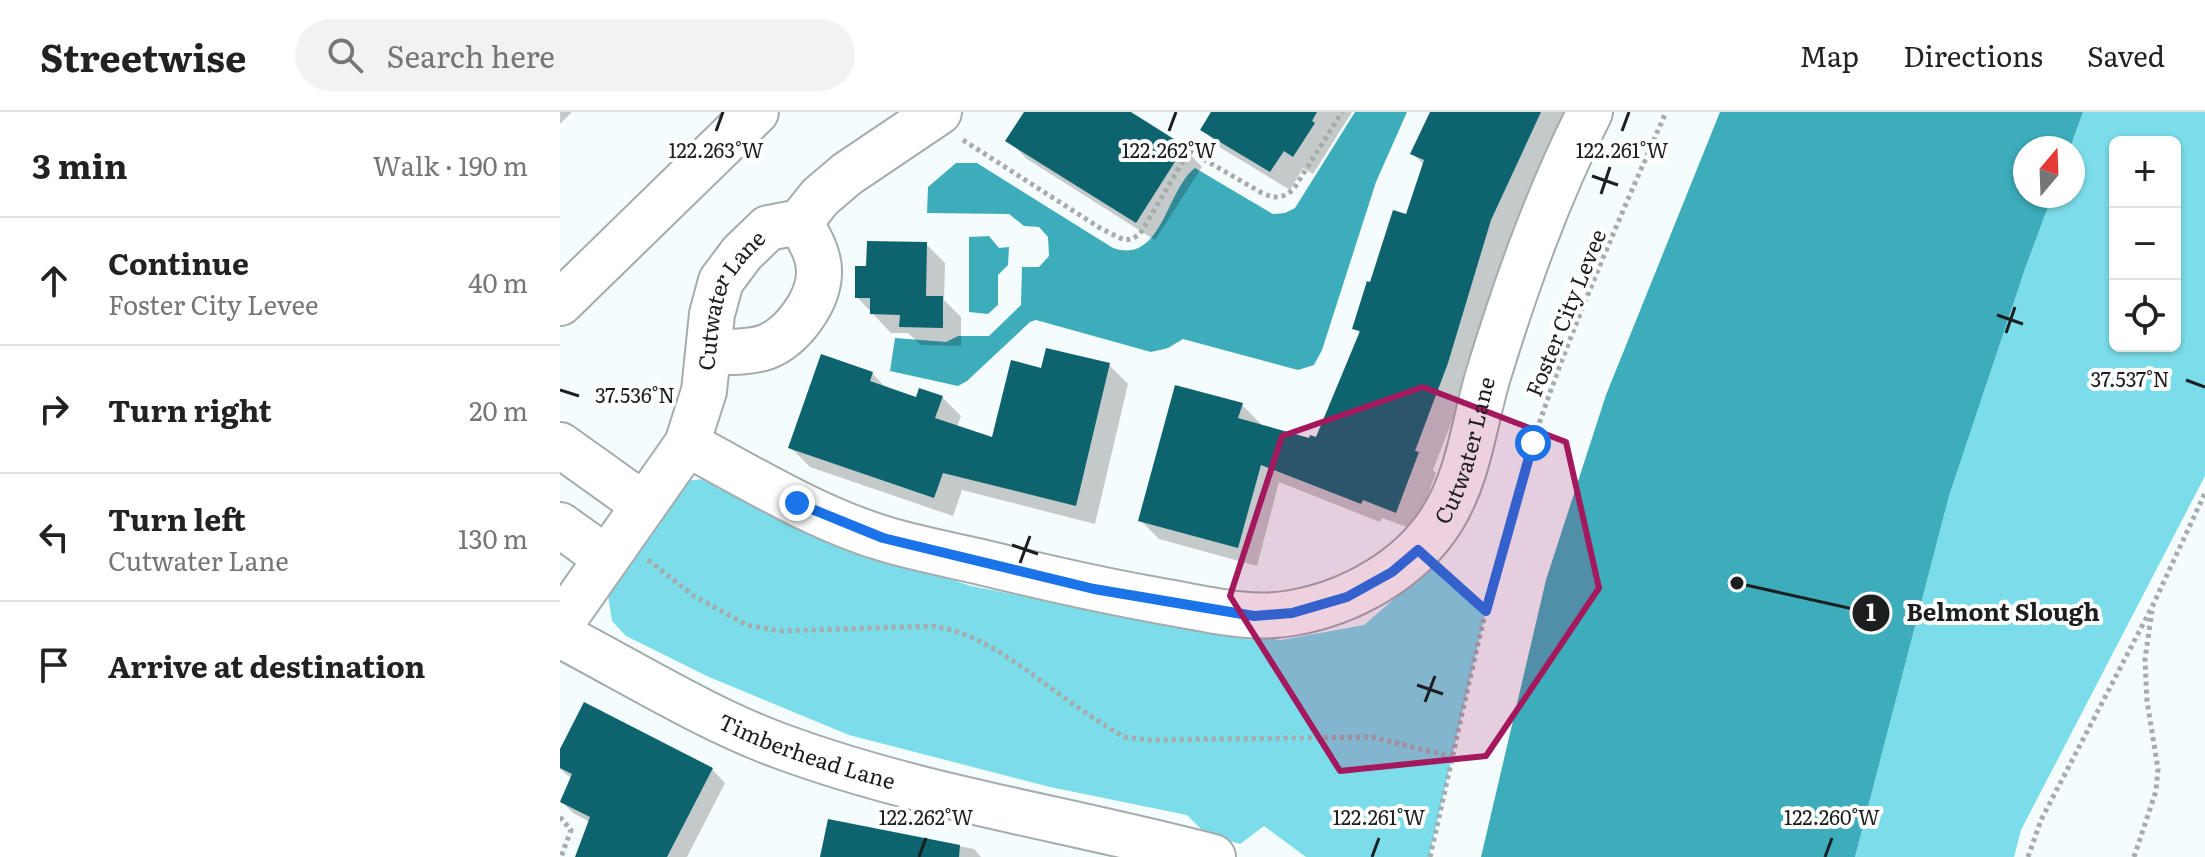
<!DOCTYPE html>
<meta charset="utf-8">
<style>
body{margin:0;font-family:Literata,serif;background:#f2f2f2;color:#222}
.controls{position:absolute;right:24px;top:24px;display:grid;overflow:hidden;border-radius:12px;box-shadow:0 2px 6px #0004}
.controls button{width:72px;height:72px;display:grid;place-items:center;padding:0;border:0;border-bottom:2px solid #e0e0e0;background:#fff;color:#222;font:40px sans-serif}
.compass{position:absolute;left:1453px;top:24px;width:72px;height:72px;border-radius:50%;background:#fff;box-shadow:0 2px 6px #0004;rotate:19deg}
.stop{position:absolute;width:24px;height:24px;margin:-18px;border:6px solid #1a73e8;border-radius:50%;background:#fff}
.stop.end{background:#1a73e8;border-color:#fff;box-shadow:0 2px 8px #0008}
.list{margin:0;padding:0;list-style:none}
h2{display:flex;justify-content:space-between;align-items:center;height:104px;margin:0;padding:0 32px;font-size:34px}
h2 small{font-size:26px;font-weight:400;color:#767676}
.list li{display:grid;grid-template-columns:52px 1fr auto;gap:24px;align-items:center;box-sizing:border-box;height:128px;padding:0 32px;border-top:2px solid #e0e0e0}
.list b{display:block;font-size:30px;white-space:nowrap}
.list p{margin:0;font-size:26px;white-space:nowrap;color:#767676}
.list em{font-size:26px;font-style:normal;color:#767676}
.icon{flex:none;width:44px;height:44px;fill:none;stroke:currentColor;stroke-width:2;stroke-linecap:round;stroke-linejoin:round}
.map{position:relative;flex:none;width:1645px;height:745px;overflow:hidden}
header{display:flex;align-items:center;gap:48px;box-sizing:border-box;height:112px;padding:0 40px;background:#fff;border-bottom:2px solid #e0e0e0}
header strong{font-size:38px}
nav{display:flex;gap:44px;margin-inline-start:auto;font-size:28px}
.search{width:560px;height:72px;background:#f2f2f2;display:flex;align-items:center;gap:20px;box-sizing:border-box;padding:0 28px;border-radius:44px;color:#767676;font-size:30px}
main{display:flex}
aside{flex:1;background:#fff}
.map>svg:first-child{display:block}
.green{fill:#7cddea;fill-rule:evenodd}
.water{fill:#3dadbb}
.shadow{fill:#0003}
.building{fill:#0d646e}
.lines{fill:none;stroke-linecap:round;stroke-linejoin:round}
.minor-casing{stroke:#a4acad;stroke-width:48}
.path{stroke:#a6abac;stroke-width:5;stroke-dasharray:4 4;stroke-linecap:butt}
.minor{stroke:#fff;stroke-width:44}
.route{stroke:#1a73e8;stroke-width:10}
.marked{fill:#a4185e;fill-opacity:0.2;stroke:#a4185e;stroke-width:6;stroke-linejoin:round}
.ticks{fill:none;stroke:#1c1e1f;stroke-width:3}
.labels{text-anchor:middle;stroke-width:8;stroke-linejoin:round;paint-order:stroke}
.street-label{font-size:22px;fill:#1c1e1f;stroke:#fff}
.ticks-label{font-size:20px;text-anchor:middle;fill:#1c1e1f;stroke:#fff;stroke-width:8;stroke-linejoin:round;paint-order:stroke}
.leader{fill:none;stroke:#1c1e1f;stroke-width:3}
.callout-dot{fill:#1c1e1f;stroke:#fff;stroke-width:3}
.mark-label{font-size:24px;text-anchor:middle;font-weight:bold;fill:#fff}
.callout-label{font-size:24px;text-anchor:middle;font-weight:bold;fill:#1c1e1f;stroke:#fff;stroke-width:8;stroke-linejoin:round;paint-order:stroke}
</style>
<header>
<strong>Streetwise</strong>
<div class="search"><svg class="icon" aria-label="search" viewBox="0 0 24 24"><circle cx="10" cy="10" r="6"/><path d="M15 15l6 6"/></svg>Search here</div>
<nav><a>Map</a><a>Directions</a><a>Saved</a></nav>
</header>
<main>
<aside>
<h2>3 min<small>Walk · 190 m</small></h2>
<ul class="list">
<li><svg class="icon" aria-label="ahead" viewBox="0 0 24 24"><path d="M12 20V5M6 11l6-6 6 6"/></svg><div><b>Continue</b><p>Foster City Levee</p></div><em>40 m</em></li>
<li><svg class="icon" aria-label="right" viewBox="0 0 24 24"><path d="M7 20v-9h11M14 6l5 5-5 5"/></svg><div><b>Turn right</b></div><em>20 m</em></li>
<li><svg class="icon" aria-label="left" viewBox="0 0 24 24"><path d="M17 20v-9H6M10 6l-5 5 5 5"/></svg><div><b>Turn left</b><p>Cutwater Lane</p></div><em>130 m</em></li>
<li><svg class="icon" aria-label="arrive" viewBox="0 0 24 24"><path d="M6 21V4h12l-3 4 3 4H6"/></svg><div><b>Arrive at destination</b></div></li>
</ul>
</aside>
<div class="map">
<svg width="1645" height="745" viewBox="0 0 1645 745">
<rect width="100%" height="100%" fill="#f5fcfd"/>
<!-- green -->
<g class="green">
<path d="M1523,0h122v364l-184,354 -7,27h-159l94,-361 76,-227 27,-73h21v-48h-3zM1555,30h60v204h-60z"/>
<polygon points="153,366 233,414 411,474 604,512 721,528 804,513 874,452 925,503 869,745 746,745 704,714 680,732 646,722 627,703 490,675 289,623 149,565 66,524 52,509 48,483 124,369"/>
</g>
<!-- water -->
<g class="water">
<path d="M795,0h52l-31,70 -54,168 -8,15 -16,5 -115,-31 -15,9 -17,4 -115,-32 -6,2 -63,59 -9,5 -68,-15 5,-33 51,4 12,-6h31l32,-31 1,-38h17l10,-11 -1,-19 -9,-10 -15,-1 -15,-12 -82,-1 1,-26 28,-24h21l136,85c49,17 53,-58 82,-80l78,46 12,-1 10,-5z"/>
<polygon points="1160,0 1523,0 1510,36 1465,36 1465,84 1492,84 1465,157 1389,384 1295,745 921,745 986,468 1046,283"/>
<polygon points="429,124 439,136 449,135 448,153 438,163 438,193 428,202 409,200 409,125"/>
</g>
<!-- shadow -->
<g class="shadow">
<polygon points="0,0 12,0 0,12"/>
<polygon points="466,0 567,0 624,36 642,55 595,128 467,47 448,28"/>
<polygon points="653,0 792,0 753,62 743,56 730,78 661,36 642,17"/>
<polygon points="877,0 1010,0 950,128 907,270 873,358 876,361 855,418 822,406 820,410 719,370 697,454 599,427 580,408 682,293 701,312 700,314 750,328 757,328 801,223 794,216 812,173 848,105 864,53 852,41"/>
<polygon points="366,132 385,151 384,188 401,205 401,234 361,233 348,221 331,221 297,185 308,156"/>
<polygon points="549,253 568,272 535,412 402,378 393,404 250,355 231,336 312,261 328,278 357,288 382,285 401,304 397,315 433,327 482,258"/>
<polygon points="0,641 152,657 165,671 127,745 17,745 30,710 13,701 0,688 12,667 0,657"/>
<polygon points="269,709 414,737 421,745 262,745"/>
</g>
<!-- building -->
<g class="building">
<polygon points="464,0 571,0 625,34 576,111 445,29"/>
<polygon points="651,0 757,0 752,9 755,11 733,45 724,39 710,60 640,18"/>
<polygon points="870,0 981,0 931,108 888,251 855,339 859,340 836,401 803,388 801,392 701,353 678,436 578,409 615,273 683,291 678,306 749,326 750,323 756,325 800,219 792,217 807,169 810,170 833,98 846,102 864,48 850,42"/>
<polygon points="307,129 367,130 366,184 383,184 383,216 339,215 340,203 310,202 310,186 295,186 295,154 306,154"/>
<polygon points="486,236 550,251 516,394 383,361 374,386 228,336 261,242 313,260 310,269 356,285 359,276 383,284 375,306 432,325 451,248 481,256"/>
<polygon points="24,590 153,656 107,745 15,745 30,705 0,690 12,662 0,656 0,637"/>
<polygon points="268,707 400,733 399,745 260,745"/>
</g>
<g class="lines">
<defs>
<g id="minor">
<polyline points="0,191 196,0"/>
<path d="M150,240c18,0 39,1 56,-5 26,-10 52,-45 53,-73 1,-19 -10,-36 -19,-52"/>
<path id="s1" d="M127,332c64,34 128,74 198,95 30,9 61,15 92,22 61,15 122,29 184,40 43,7 88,20 131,12 58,-10 118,-43 150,-94 27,-43 32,-96 46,-143 28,-91 59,-179 102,-264"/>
<polyline points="0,333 84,393"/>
<polyline points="0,413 46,446"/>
<path id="s2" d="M0,513l127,-181 17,-53 8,-77 9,-33 21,-28 26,-25 32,-6 20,-25 27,-23 92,-62"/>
<path id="s3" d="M0,523c71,37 148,85 223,112 139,51 287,72 430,110"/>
</g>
</defs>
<!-- minor casing -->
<use href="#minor" class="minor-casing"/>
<!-- path -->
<g class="path">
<path d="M403,28l137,88 24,12 8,-1 8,-5 49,-83 73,42c13,6 23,6 33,-6l47,-75"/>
<path d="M88,448l46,36 53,29 33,6 152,-5c51,7 90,42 130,70 20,15 41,28 62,41l23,3 225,-3 80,20"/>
<polyline points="886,463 926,499"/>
<polyline points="0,705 11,718 1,745"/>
<path d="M870,745c35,-153 65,-310 118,-459 35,-97 77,-192 118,-286"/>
<polyline points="1468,745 1481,708 1593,493 1645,381"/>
<polyline points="1574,745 1596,679 1598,657 1587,589 1585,547 1592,499"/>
</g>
<!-- minor -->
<use href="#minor" class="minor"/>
</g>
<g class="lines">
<!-- route -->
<polyline class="route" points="237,391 323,426 534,477 694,504 732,501 787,485 832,460 858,438 926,499 973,331"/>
</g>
<!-- marked area -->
<path class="marked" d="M863,275l143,55 33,146 -113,168 -146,15 -110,-175 52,-160z"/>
<!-- ticks -->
<path class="ticks" d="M156,19l7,-19M609,19l7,-19M1062,19l7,-19M1032,64l26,9M1041,82l9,-27M1437,203l26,9M1446,221l9,-26M1626,268l19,7M0,278l19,6M452,433l26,9M460,451l10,-27M857,573l26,9M865,590l10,-26M359,745l7,-19M812,745l7,-19M1265,745l7,-19"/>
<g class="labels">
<!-- street labels -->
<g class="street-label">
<text dy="8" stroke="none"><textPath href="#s2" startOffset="374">Cutwater Lane</textPath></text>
<text transform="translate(1006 201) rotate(-68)" y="8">Foster City Levee</text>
<text dy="8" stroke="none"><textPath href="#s1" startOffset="890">Cutwater Lane</textPath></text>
<text dy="8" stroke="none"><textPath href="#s3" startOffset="274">Timberhead Lane</textPath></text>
</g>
</g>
<g class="ticks-label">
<text x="609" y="46">122.262°W</text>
<text x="1062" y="46">122.261°W</text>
<text x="156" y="46">122.263°W</text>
<text x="1570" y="275">37.537°N</text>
<text x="75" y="291">37.536°N</text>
<text x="366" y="713">122.262°W</text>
<text x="819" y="713">122.261°W</text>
<text x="1272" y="713">122.260°W</text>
</g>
<!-- callouts -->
<path class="leader" d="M1177 471L1311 501"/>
<g class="callout-dot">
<circle cx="1177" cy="471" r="8"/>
<circle cx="1311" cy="501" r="20"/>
</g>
<g class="mark-label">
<text x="1311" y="509">1</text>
</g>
<g class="callout-label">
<text x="1443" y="509">Belmont Slough</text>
</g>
</svg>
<div class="controls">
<button>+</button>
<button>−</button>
<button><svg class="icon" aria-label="locate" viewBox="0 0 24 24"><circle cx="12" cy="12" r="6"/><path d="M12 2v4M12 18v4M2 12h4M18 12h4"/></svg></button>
</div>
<svg class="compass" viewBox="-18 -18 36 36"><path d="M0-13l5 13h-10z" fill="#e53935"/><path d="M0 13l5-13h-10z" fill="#767676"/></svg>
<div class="stop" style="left:973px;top:331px"></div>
<div class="stop end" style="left:237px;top:391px"></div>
</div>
</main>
